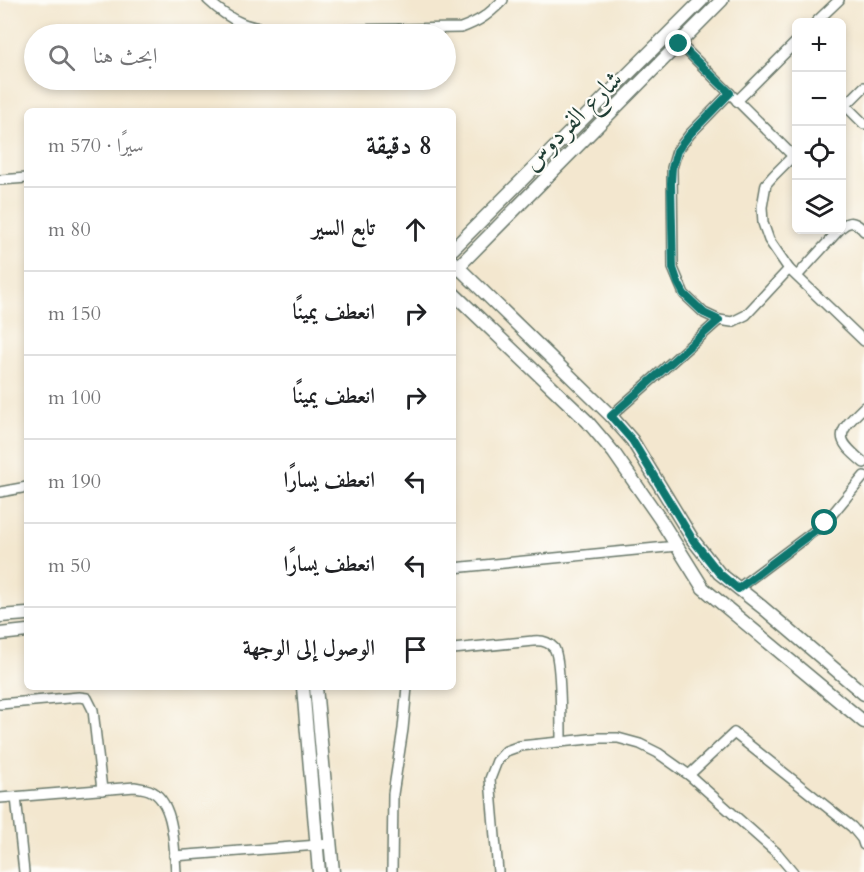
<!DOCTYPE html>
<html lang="ar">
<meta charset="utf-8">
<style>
body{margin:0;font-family:Cardo,Amiri,serif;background:#f6f6f6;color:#202124;direction:rtl}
.controls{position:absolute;right:18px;top:18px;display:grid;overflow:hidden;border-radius:9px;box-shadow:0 3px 9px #0003}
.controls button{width:54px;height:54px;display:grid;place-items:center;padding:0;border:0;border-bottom:2px solid #e0e0e0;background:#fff;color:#202124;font:30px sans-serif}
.stop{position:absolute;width:18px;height:18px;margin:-14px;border:4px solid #0f766e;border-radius:50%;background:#fff}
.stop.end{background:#0f766e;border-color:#fff;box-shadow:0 2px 6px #0008}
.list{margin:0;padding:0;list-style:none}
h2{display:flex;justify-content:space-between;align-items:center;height:78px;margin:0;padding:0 24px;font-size:26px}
h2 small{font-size:20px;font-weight:400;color:#757577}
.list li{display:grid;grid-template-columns:39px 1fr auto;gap:18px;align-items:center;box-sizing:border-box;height:84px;padding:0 24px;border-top:2px solid #e0e0e0}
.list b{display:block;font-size:22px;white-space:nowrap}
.list em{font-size:20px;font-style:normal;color:#757577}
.icon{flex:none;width:33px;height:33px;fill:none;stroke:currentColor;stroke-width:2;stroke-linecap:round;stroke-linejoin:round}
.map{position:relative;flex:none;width:864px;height:872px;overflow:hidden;direction:ltr}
.search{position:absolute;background:#fff;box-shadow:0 3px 9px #0003;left:24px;top:24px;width:432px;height:66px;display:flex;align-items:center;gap:15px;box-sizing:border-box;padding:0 21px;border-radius:33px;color:#757577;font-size:22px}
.panel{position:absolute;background:#fff;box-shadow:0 3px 9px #0003;left:24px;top:108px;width:432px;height:582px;border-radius:9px;direction:rtl}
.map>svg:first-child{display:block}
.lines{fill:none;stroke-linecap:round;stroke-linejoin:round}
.street-casing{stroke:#69786a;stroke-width:12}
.secondary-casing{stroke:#69786a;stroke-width:15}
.street{stroke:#fff;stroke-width:9}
.secondary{stroke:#fff;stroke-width:12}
.route{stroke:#0f766e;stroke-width:8}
.labels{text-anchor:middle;stroke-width:4.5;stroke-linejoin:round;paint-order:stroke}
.street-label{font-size:26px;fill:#1f3d34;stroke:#fdfcf7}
</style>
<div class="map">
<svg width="864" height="872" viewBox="0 0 864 872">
<rect width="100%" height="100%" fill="#fdfcf7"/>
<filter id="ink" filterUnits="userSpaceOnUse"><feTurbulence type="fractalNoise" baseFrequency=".0167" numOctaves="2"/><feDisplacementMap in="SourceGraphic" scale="12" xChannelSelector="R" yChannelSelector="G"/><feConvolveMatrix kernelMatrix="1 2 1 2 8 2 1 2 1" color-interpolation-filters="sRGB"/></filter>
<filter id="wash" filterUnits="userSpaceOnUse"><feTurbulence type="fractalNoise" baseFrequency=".008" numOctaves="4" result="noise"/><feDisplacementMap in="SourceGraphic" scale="24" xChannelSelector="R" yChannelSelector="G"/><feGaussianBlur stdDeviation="1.35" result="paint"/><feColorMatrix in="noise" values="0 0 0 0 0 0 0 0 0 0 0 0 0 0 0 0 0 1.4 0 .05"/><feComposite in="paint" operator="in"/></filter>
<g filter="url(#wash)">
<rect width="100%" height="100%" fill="#f3e7cf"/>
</g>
<g filter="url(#ink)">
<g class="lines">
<defs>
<g id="street">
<path d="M208,0c23,22 40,28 72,31l181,-3c19,-7 27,-13 42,-28"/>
<polyline points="816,22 839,0"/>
<polyline points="669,33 793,156"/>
<polyline points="730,93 690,134 677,151 672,168 673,268 684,294 704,313 719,320 732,322 746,315 789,269"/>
<polyline points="737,101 796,42"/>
<polyline points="845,105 864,124"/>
<polyline points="842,109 864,87"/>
<polyline points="796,153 774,175 766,184 762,207 763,223 769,240 789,269 864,341"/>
<polyline points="0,180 27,178"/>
<path d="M842,227c8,-8 15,-4 22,4"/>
<polyline points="797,276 839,230"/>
<path d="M864,407c-28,27 -30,31 0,56"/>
<polyline points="611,416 719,320"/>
<polyline points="0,492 27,487"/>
<polyline points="453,568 677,546"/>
<polyline points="737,589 825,523 864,476"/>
<path d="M453,649l80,-8c8,-1 15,0 21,7 7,11 7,77 7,94"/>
<polyline points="0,704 79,697 87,698 93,710 102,790"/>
<polyline points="689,775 734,733 852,827 862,839 864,845"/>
<polyline points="16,797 24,872"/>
<path d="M0,798l135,-11c4,1 9,1 14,3 26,10 25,58 27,82"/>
<polyline points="174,856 331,844"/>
<polyline points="392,872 393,794 403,729 407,687"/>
<polyline points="498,872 490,779 497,761 506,751 520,746 599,738 618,738 640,744 658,753 689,775 777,853 793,872"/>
</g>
<g id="secondary">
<polyline points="453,249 702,0"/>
<polyline points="453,262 611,416 632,440 693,540 719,573 762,607 864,694"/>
<polyline points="454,271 722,0"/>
<polyline points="453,293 587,421 614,453 660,519 703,588 864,722"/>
<polyline points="0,616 27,614"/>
<polyline points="0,634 27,631"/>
<polyline points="303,687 319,872"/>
<polyline points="316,687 333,872"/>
</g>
</defs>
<!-- street casing -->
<use href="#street" class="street-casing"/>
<!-- secondary casing -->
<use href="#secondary" class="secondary-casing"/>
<!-- street -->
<use href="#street" class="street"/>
<!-- secondary -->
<use href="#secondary" class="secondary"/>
</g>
</g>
<g class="lines" filter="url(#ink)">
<!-- route -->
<polyline class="route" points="679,44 730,93 690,134 677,151 672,168 671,183 673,268 678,283 684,294 704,313 719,320 611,416 632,440 693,540 719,573 738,589 825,523"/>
</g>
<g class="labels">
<!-- street labels -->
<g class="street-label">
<text transform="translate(572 120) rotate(-45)" y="9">شارع الفردوس</text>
</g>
</g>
</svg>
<div class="controls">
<button>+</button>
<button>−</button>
<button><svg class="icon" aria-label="locate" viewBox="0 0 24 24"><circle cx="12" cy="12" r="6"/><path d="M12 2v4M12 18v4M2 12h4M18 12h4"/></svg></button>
<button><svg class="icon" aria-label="layers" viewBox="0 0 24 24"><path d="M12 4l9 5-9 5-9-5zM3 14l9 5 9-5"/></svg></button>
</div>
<div class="stop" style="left:825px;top:523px"></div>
<div class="stop end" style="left:679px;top:44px"></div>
<div class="search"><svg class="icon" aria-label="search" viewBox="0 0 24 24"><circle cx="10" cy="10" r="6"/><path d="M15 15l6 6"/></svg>ابحث هنا</div>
<section class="panel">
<h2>8 دقيقة<small>سيرًا · 570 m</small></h2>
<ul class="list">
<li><svg class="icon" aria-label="ahead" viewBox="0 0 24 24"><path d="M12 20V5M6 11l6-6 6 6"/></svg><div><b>تابع السير</b></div><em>80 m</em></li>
<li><svg class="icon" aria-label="right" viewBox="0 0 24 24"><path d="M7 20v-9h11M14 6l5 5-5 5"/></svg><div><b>انعطف يمينًا</b></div><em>150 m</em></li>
<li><svg class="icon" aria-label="right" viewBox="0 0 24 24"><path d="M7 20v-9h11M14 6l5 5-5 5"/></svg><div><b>انعطف يمينًا</b></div><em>100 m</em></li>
<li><svg class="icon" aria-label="left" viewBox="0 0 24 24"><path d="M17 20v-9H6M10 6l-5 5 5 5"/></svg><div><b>انعطف يسارًا</b></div><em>190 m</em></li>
<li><svg class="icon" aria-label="left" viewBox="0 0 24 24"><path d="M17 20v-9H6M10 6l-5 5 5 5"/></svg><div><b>انعطف يسارًا</b></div><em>50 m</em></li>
<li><svg class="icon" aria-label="arrive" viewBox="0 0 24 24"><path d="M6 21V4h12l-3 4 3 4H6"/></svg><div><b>الوصول إلى الوجهة</b></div></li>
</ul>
</section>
</div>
